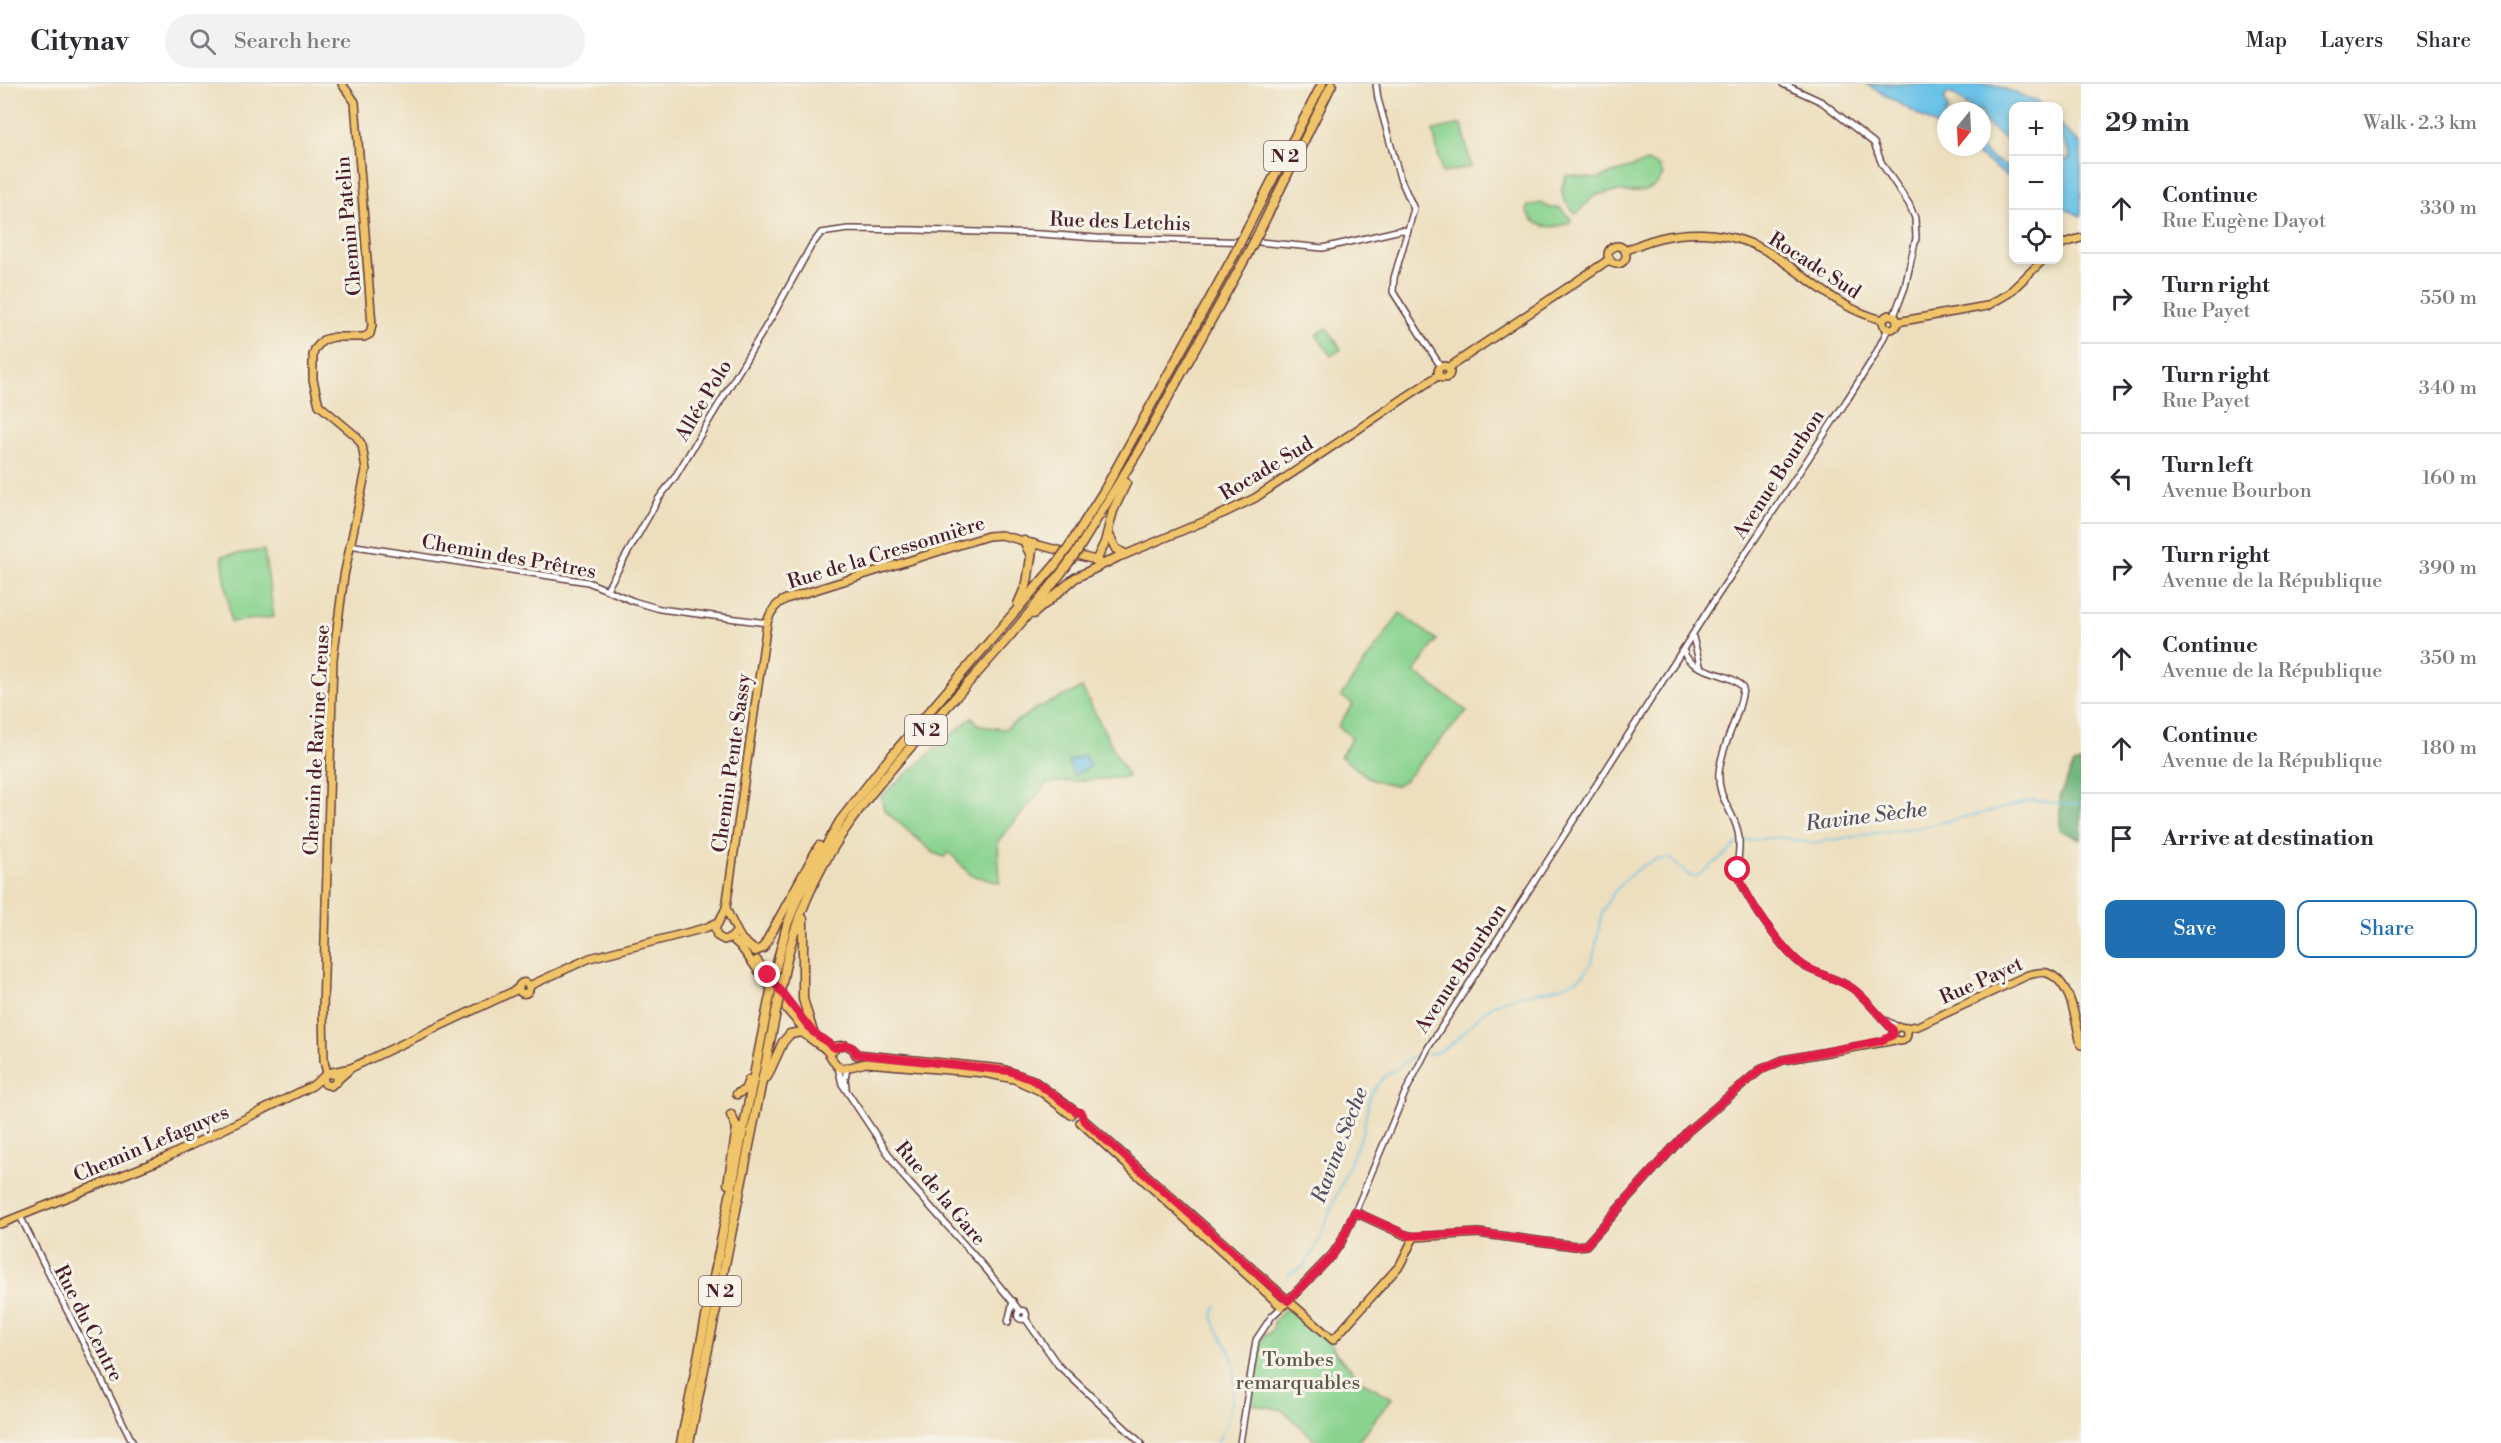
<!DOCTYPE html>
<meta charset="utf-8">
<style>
body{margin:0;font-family:"Libre Bodoni",serif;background:#f2f2f3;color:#2b2b33}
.controls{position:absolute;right:18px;top:18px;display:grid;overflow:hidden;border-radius:12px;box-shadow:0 3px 9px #0003}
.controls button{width:54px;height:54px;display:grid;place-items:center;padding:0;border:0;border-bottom:2px solid #e1e1e2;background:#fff;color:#2b2b33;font:30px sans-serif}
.compass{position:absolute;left:1937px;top:18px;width:54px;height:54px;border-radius:50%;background:#fff;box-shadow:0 3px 9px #0003;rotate:198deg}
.stop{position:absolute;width:18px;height:18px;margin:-14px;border:4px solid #e11d48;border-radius:50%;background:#fff}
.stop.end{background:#e11d48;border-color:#fff;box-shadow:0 2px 6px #0008}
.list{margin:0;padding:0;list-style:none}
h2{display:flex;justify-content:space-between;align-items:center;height:78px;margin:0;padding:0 24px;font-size:26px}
h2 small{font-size:20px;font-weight:400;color:#7c7c81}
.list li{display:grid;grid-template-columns:39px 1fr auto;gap:18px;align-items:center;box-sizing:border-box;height:90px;padding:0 24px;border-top:2px solid #e1e1e2}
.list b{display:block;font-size:22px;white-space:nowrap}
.list p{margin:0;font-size:20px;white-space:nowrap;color:#7c7c81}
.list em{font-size:20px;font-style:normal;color:#7c7c81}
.actions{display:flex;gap:12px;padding:18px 24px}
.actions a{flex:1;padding:14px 0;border:2px solid #1f6fb2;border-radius:12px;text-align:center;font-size:21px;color:#1f6fb2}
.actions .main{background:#1f6fb2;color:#fff}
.icon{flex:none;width:33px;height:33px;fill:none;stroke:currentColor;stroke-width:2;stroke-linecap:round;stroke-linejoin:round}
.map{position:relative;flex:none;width:2081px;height:1359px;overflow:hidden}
header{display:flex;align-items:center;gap:36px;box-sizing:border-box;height:84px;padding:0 30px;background:#fff;border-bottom:2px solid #e1e1e2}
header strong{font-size:28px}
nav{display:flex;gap:33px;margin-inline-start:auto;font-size:21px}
.search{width:420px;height:54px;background:#f2f2f3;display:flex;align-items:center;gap:15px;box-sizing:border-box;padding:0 21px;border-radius:33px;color:#7c7c81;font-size:22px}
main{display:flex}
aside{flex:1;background:#fff}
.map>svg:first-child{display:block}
.green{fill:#89d38f;stroke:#6a795d;stroke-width:1.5}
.forest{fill:#6eb57a;stroke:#5c6a52;stroke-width:1.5}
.water{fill:#6bc2e8;stroke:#5a708a;stroke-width:1.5}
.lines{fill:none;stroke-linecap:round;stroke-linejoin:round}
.stream{stroke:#6bc2e8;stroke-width:1.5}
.minor-casing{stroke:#623c41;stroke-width:8}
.major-casing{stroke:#623c41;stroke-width:10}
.highway-casing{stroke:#623c41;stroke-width:11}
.minor{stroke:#fff;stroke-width:5}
.major{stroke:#f0c469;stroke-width:7}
.highway{stroke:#f0c469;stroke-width:8}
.highway-bridge-casing{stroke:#623c41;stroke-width:11;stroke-linecap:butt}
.highway-bridge{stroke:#f0c469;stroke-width:8}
.route{stroke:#e11d48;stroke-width:8}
.labels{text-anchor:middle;stroke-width:6;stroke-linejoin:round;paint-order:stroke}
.shield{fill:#f7f3e8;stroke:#7e5f64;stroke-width:1.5}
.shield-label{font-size:18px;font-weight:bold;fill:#4a1f2b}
.street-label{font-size:20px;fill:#4a1f2b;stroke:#f7f3e8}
.park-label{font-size:20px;fill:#5d5549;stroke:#f7f3e8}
.water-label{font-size:21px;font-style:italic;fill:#545064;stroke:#f7f3e8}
</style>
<header>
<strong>Citynav</strong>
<div class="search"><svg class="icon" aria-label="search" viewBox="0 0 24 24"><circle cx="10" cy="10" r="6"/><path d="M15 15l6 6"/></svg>Search here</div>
<nav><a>Map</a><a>Layers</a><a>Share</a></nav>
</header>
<main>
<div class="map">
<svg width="2081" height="1359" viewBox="0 0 2081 1359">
<rect width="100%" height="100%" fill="#f7f3e8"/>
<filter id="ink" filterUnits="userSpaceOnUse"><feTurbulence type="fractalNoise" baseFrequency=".0167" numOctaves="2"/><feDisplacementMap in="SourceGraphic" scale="12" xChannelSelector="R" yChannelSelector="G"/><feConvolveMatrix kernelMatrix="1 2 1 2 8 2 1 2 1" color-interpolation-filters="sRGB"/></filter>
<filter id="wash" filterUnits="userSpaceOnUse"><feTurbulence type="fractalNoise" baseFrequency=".008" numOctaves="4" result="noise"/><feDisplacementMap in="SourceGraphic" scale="24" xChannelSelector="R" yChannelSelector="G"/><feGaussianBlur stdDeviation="1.35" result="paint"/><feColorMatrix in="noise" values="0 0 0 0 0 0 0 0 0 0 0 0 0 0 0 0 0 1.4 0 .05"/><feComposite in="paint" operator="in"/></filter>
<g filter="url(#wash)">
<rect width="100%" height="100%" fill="#eddfbe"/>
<!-- green -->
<g class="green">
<polygon points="1462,40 1471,83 1442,89 1433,46"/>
<path d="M1647,78l12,4 4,9c-13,28 -44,11 -66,20 -9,4 -14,14 -21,19 -13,-12 -19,-23 -9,-39l29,4z"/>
<path d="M1541,119l9,5h10l11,11 -1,3c-17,8 -37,7 -44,-13l2,-3z"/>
<polygon points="1327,244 1341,265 1331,272 1316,251"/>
<polygon points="264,466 274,533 231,538 222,472"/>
<polygon points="1400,529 1437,556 1414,588 1467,627 1405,696 1395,702 1372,696 1340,672 1353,654 1338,642 1353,620 1341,612"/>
<polygon points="1082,604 1128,693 1048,699 998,757 1000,799 971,791 949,768 944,773 934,769 884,726 881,712 972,633 980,642 1005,645 1037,624"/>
<polygon points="1287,1224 1293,1225 1331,1259 1336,1270 1365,1299 1392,1314 1357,1359 1318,1359 1283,1326 1250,1320 1257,1275 1264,1250 1269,1250 1274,1242 1273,1238"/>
</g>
<!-- forest -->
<polygon class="forest" points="2081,678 2081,755 2060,746 2060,711 2074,680"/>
<!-- water -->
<g class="water">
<polygon points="1866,0 1992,0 2037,17 2042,22 2014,22 2013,62 1982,36 1982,27 1974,27 1953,10 1947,10 1944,14 1949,27 1946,27 1946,47"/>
<path d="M2058,39l23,22v71l-22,-10v-47l9,1 2,-3c-2,-13 -12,-22 -12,-34z"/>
<path d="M1968,63h11c10,10 20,18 34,20v14z"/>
<polygon points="1084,671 1090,683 1074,691 1068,678"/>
</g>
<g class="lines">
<!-- stream -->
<g class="stream">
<polyline points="1741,757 1779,753 1811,759 1924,742 1993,727 2033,716 2072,721 2081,718"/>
<path d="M1428,970c31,-4 42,-37 68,-50 27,-14 63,-10 86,-28 15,-12 15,-48 21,-65 9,-22 42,-57 68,-52l17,16 8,2 34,-26 7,-8"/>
<polyline points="1288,1191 1304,1182 1314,1167 1363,1047 1370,1011 1383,994 1414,972 1423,970"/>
<path d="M1216,1222c-10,19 11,32 16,51 7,27 -1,62 -15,86"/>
</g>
</g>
</g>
<g filter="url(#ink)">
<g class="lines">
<defs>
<g id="minor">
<polyline points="1376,0 1378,15 1400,94 1414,125 1394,194 1393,208 1441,283"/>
<polyline points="1783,0 1822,18 1874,59 1882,80 1909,120 1915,134 1916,154 1905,203 1894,232"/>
<polyline points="349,461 588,498 633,517 660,525 767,539"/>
<polyline points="607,505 659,414 675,393 774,229 811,162 821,149 848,145 916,146 1041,150 1097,154 1259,158 1323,164 1401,146 1408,147"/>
<polyline points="1693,553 1700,581"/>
<path d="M1684,568c6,22 52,20 59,37 -3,28 -21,54 -24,83 -2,27 14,37 19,60 4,15 -3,31 1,45 7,22 47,80 68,91 15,8 31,10 45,20 16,12 27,29 41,42"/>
<polyline points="1887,937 1898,943"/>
<polyline points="838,983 842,1000 903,1092 985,1184 1020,1227"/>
<polyline points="846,1003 845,995 847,984"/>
<polyline points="1355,1128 1405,1009 1428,964 1710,523 1847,316 1874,273 1888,245"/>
<polyline points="20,1132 133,1359"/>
<circle cx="1022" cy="1231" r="4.5"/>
<polyline points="1025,1234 1058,1281 1141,1359"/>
<polyline points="1008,1238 1013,1217"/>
<polyline points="1240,1359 1256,1256 1272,1232 1282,1223"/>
</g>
<g id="major">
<polyline points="2058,161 2081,154"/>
<circle cx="1617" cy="171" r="9"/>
<path d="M1625,167c49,-25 107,-24 153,7 36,24 61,51 105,62"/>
<circle cx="1890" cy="238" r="7"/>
<polyline points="1897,238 1987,222 2009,209 2043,176"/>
<circle cx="1444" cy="288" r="6"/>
<polyline points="1448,284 1610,175"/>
<polyline points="1122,472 1224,429 1255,414 1439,291"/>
<path d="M726,824c6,13 10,24 19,36"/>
<path d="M736,848l-5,6 -7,2 -7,-4 -2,-7 11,-21 41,-285c3,-11 8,-19 19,-24l202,-63 13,-1 98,26"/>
<polyline points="731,854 740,862 788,927 809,951"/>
<path d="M757,876c20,26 48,76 78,88"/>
<circle cx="524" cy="904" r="5.5"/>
<polyline points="529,902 590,874 705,844 716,839"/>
<circle cx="1900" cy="950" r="7"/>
<path d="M1905,944l13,-2 110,-51c6,-1 14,-4 19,-2 25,8 29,50 34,72"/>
<polyline points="817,958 827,967 836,981 842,985 866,979 984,989 1014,995 1040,1007 1071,1031"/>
<polyline points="833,967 837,962 846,961 853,965 856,971"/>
<polyline points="856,970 1002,985 1033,996 1075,1027"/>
<polyline points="332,988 351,984 514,907 519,903"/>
<polyline points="327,989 324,977 323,926 333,575 344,492 366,386 362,361 356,352 319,321 313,296 313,271 315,265 323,256 334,253 364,253 370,250 372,241 355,18 342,0"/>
<polyline points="337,998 335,991 327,989 323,993 325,1000 331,1002 349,986"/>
<polyline points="1083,1035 1333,1256 1400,1181 1414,1153"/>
<polyline points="1080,1038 1282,1223 1332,1171 1341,1158 1355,1128 1405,1151 1414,1153 1478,1149 1575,1162 1586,1161 1688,1047 1760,986 1783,976 1895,956"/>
<polyline points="0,1140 163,1075 312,1002 323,993"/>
</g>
<g id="highway">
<polyline points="1262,142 1332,0"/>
<polyline points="1248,143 1322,0"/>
<polyline points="1108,449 1116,465 1125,470"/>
<polyline points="1024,457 1031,472"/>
<polyline points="1070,461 1105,405 1234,171"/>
<polyline points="1078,466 1139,366 1246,173"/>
<polyline points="1096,477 1105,458 1113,427 1126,399"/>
<polyline points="1018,520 1027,499 1033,460"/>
<polyline points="1033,530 1075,494 1118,473"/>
<polyline points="803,835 803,915 813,948"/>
<polyline points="743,857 755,867 763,864 819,762"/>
<polyline points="776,883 787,841 798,813 840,737 881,684 1056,480"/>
<path d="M785,884c21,-103 81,-172 149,-247 45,-50 91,-100 131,-153"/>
<polyline points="767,993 783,958 790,950 802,948 820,961"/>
<polyline points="737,1010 745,1006 749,996"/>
<polyline points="728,1100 737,1044 731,1031"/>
<polyline points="681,1359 766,931"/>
<polyline points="689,1359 775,933"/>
</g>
</defs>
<!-- minor casing -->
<use href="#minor" class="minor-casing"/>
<!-- major casing -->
<use href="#major" class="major-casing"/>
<!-- highway casing -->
<use href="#highway" class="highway-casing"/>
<!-- minor -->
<use href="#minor" class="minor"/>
<!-- major -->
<use href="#major" class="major"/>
<!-- highway -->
<use href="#highway" class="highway"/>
<defs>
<g id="highway-bridge">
<polyline points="1234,171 1248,143"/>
<polyline points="1246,173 1262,142"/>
<polyline points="1056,480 1070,461"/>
<polyline points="1065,484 1078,466"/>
<polyline points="766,931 776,883"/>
<polyline points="775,933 785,884"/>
</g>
</defs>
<!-- highway-bridge casing -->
<use href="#highway-bridge" class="highway-bridge-casing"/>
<!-- highway-bridge -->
<use href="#highway-bridge" class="highway-bridge"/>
</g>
</g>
<g class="lines" filter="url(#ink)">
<!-- route -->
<path class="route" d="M768,891l45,57 22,16 11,-3 7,3 3,6 153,17 24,9 42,31 6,1 2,7 6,6 199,176 44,-45 9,-14 14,-30 54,24 69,-3 97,13 11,-1 102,-114 72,-61 23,-10 98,-19 12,-6v-5c-12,-12 -23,-27 -37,-39 -15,-12 -34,-15 -50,-24 -20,-11 -65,-74 -68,-97"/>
</g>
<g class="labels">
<!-- shield labels -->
<g class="shield">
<rect x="1264" y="57" width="42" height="30" rx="4.5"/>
<rect x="905" y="631" width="42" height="30" rx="4.5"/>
<rect x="699" y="1192" width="42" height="30" rx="4.5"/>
</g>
<g class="shield-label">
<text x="1285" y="78">N 2</text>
<text x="926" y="652">N 2</text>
<text x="720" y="1213">N 2</text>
</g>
<!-- street labels -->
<g class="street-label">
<text transform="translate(1120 137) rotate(2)" y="7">Rue des Letchis</text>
<text transform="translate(348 142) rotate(-95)" y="7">Chemin Patelin</text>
<text transform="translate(1815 181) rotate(33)" y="7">Rocade Sud</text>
<text transform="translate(703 316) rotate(-59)" y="7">Allée Polo</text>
<text transform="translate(1266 384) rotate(-31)" y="7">Rocade Sud</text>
<text transform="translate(1778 390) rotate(-57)" y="7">Avenue Bourbon</text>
<text transform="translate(886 468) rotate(-17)" y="7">Rue de la Cressonnière</text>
<text transform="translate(509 472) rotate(10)" y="7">Chemin des Prêtres</text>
<text transform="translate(316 656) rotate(-87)" y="7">Chemin de Ravine Creuse</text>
<text transform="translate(731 679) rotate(-82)" y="7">Chemin Pente Sassy</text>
<text transform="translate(1460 884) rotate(-57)" y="7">Avenue Bourbon</text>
<text transform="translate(1981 896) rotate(-24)" y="7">Rue Payet</text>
<text transform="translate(151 1059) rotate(-23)" y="7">Chemin Lefaguyes</text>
<text transform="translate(941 1109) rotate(50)" y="7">Rue de la Gare</text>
<text transform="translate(89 1239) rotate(63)" y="7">Rue du Centre</text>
</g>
<!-- park labels -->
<g class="park-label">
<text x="1298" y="1282">Tombes<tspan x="1298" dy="23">remarquables</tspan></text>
</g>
<!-- water labels -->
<g class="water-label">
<text transform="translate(1866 732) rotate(-7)" y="7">Ravine Sèche</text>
<text transform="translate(1339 1061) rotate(-69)" y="7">Ravine Sèche</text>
</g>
</g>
</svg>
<div class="controls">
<button>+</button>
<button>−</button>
<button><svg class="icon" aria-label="locate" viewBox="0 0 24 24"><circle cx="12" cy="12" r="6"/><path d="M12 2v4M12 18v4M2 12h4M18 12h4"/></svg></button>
</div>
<svg class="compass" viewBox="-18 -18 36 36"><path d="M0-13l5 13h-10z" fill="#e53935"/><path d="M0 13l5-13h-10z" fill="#7c7c81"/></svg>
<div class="stop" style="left:1738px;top:786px"></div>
<div class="stop end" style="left:768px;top:891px"></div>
</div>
<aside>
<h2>29 min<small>Walk · 2.3 km</small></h2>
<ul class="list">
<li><svg class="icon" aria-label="ahead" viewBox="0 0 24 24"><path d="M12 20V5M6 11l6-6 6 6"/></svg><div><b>Continue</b><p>Rue Eugène Dayot</p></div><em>330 m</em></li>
<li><svg class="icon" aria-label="right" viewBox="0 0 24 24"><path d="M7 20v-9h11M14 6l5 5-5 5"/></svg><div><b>Turn right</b><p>Rue Payet</p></div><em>550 m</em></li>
<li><svg class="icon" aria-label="right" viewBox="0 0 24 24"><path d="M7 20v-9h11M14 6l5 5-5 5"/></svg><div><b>Turn right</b><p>Rue Payet</p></div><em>340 m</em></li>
<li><svg class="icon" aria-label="left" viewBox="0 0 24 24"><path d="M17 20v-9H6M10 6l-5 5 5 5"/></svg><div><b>Turn left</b><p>Avenue Bourbon</p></div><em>160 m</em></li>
<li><svg class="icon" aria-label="right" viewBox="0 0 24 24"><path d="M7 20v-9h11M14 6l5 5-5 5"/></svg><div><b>Turn right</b><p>Avenue de la République</p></div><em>390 m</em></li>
<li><svg class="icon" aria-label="ahead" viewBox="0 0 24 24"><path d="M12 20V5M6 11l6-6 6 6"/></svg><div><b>Continue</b><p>Avenue de la République</p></div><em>350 m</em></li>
<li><svg class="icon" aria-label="ahead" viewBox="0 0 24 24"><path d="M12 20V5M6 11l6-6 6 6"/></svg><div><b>Continue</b><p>Avenue de la République</p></div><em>180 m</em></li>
<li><svg class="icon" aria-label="arrive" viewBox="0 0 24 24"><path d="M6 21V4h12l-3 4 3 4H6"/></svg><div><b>Arrive at destination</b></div></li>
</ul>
<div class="actions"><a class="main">Save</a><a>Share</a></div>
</aside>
</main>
